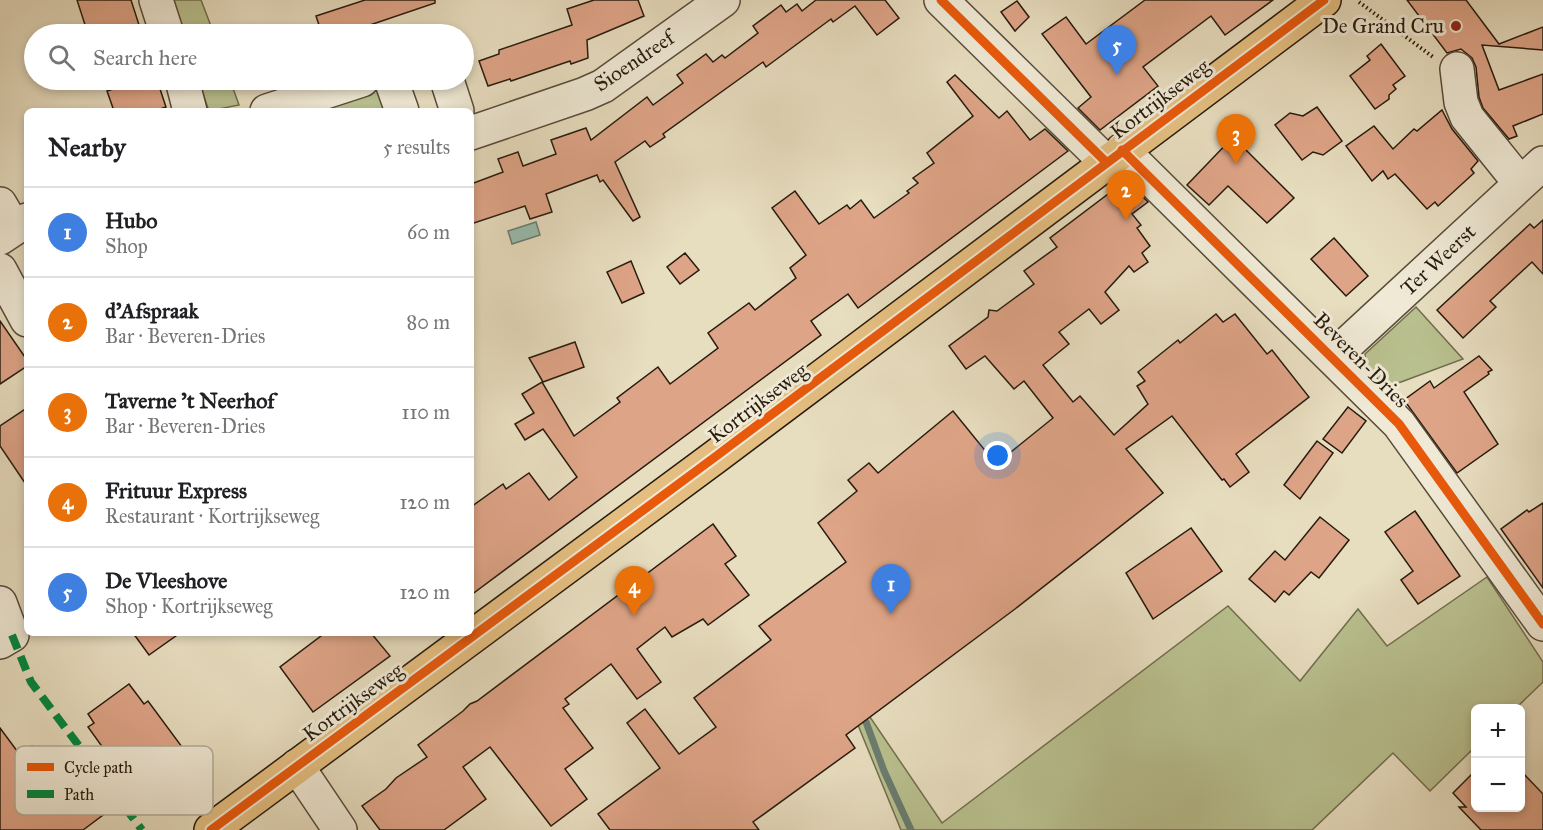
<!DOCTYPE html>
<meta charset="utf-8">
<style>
body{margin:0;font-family:"IM FELL Great Primer",serif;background:#f6f6f6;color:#202124}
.controls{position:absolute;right:18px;bottom:18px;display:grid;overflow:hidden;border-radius:9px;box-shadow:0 3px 9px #0003}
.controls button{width:54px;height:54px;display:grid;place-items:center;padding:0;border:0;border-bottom:2px solid #e0e0e0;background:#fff;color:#202124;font:30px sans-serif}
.you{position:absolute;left:998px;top:456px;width:21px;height:21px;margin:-15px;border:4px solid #fff;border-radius:50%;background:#1a73e8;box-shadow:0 0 0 9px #1a73e833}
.badge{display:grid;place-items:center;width:39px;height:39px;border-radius:50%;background:#2563eb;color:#fff;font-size:20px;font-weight:700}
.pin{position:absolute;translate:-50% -50px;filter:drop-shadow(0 2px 3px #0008)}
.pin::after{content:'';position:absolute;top:32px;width:21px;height:18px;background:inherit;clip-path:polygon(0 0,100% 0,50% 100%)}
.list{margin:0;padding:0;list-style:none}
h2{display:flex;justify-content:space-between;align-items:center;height:78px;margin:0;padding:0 24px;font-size:26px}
h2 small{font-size:20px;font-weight:400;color:#757577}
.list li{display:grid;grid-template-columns:39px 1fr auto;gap:18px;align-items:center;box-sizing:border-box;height:90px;padding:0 24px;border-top:2px solid #e0e0e0}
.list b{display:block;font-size:22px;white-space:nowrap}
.list p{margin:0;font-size:20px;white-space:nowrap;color:#757577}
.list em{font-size:20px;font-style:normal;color:#757577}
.icon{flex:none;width:33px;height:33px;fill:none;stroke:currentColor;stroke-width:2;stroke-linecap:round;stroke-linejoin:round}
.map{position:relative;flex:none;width:1543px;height:830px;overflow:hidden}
.search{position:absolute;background:#fff;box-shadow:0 3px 9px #0003;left:24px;top:24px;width:450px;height:66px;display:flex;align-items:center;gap:15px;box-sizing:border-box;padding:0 21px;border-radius:33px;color:#757577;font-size:22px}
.panel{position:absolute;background:#fff;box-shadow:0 3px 9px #0003;left:24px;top:108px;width:450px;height:528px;border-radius:9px}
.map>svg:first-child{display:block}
.green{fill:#b9c08f;stroke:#706e4e;stroke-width:1.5}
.water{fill:#97bcaf;stroke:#6a7c6f;stroke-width:1.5}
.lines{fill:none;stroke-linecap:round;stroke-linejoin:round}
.stream{stroke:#6a7c6f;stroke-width:7}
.building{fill:#dea487;stroke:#271b0e;stroke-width:1.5}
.minor-casing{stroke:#574c3a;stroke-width:36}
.major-casing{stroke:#271b0e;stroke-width:36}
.path{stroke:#271b0e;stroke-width:4;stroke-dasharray:1.5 3;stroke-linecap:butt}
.minor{stroke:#efe9d5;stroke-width:33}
.major{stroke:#e4be80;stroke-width:33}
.quiet{stroke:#00873e;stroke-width:8;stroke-dasharray:15 8;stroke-linecap:butt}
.cycleway-casing{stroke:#efe9d5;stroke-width:13}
.cycleway{stroke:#e8590c;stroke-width:9}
.poi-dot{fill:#8f2418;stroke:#efe9d5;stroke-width:2}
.labels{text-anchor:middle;stroke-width:6;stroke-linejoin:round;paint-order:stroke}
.poi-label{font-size:21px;fill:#271b0e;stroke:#efe9d5;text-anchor:end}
.street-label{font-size:21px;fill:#271b0e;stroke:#efe9d5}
.key{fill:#efe9d5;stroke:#b3ab99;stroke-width:1.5}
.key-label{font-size:16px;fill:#271b0e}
</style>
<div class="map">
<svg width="1543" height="830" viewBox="0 0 1543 830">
<rect width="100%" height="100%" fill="#e7ddbf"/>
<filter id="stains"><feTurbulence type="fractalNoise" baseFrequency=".00333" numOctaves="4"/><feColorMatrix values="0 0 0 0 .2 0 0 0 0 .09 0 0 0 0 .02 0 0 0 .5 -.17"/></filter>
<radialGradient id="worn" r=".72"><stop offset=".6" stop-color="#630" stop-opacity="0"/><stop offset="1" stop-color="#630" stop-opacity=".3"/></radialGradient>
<!-- green -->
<g class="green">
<polygon points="172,0 201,0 214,34 183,34"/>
<polygon points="198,80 230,80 239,105 209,111"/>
<polygon points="378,86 397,111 293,111"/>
<polygon points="1416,307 1463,359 1382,389 1366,370 1365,354"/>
<polygon points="1487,577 1543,662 1543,682 1516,708 1476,708 1475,747 1430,791 1393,753 1312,830 901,830 858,725 870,717 942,823 1228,606 1300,681 1358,609 1387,646"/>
</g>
<!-- water -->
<polygon class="water" points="536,222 540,235 512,244 508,231"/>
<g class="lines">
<!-- stream -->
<polyline class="stream" points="866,722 884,771 911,830"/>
</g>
<!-- building -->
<g class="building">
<polygon points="77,0 131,0 140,28 119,34 88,34"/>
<polygon points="365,0 435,0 435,3 364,27 366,34 322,34 316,16"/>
<polygon points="594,0 638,0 644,16 587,40 588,58 571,64 570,61 511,81 510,79 488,86 479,61 499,54 499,50 572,25 567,9"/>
<polygon points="816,0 885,0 899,18 877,35 855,6 833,22 831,19 766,67 763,62 663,134 665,137 650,147 645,141 615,162 640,217 633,221 603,180 600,182 597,175 546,194 552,212 530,219 525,206 471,224 471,184 503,172 498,159 518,152 523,166 556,154 551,140 586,128 591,140 647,97 653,105 683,83 677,75 706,54 713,62 722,55 725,58 758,33 753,26 781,5 786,12 797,4 802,11"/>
<polygon points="1145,0 1273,0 1225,35 1211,16 1143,67 1158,86 1100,130 1078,108 1091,97 1042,34 1066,17 1086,44"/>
<polygon points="1407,0 1466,0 1499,44 1543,27 1543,50 1482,45 1499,90 1543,74 1543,114 1513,126 1517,136 1509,139 1483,108 1479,97 1476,67 1472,58 1461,49 1447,53"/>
<polygon points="1017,1 1029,17 1015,31 1001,12"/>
<polygon points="1381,44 1405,76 1393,85 1396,89 1389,95 1389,99 1375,109 1350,76 1370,60 1367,56"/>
<polygon points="955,75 999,118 1007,111 1030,140 1045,129 1068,151 858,308 848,294 811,321 821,335 471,595 471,507 503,484 506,489 529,473 549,500 577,477 543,429 525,440 515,424 534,413 522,394 542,382 574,436 620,402 617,398 658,367 670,384 718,348 708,333 749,303 755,310 796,278 790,268 806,255 772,208 795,191 819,224 847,205 850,209 861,200 874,218 909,193 907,191 918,183 913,178 934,163 927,153 973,116 947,82"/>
<polygon points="141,80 157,80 166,107 154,111 114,111 107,91"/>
<polygon points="1317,107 1342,141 1323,155 1313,152 1302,160 1275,125 1290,113 1303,116"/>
<polygon points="1442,110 1452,129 1478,161 1471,169 1474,173 1438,206 1435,202 1427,209 1395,174 1388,179 1383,171 1372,181 1346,146 1374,126 1393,149 1414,129 1417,131"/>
<polygon points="1233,137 1294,198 1267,223 1228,186 1209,205 1187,185"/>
<polygon points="1124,182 1128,182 1148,202 1132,214 1141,225 1137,228 1150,246 1142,253 1148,262 1134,272 1129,266 1105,292 1119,310 1101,324 1089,309 1059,332 1069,344 1043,365 1073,402 1080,396 1114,435 1148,404 1137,386 1145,381 1138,372 1178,340 1180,343 1216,314 1223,322 1235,314 1267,354 1272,350 1309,397 1236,454 1249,472 1230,487 1224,479 1222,480 1172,416 1126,449 1163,493 1015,609 846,735 855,748 753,822 759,830 610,830 598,814 660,768 627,723 645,709 679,754 716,727 694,698 771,640 759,626 846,562 818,523 857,491 848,480 869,463 878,473 953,411 996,464 1053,418 1024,381 1014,389 985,356 966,369 949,346 988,317 989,310 997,311 1034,284 1024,271 1057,247 1050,238"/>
<polygon points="1543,220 1543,274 1532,262 1490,301 1496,307 1463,338 1437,310 1530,224 1534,228"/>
<polygon points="1334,238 1368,276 1346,296 1311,259"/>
<polygon points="685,253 699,270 680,284 667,267"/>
<polygon points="631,261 644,293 622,303 607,272"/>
<polygon points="0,321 27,360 27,366 0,384"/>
<polygon points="575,342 584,367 543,382 529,358"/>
<polygon points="1479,356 1492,370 1488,372 1489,374 1464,392 1498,444 1457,473 1404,400 1430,381 1434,388"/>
<polygon points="1348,407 1366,421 1342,453 1323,439"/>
<polygon points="27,408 27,486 0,446 0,426"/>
<polygon points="1317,441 1333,453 1300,499 1284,485"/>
<polygon points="1543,503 1543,588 1501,529 1527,510 1529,512"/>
<polygon points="1415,511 1460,576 1418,604 1401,580 1413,571 1385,532"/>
<polygon points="1320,517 1349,540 1319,578 1311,572 1289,595 1284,591 1275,602 1249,579 1275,551 1285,560"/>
<polygon points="713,524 736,556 725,564 749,595 708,625 703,619 672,637 665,627 637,649 661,682 637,699 611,664 565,699 569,704 563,708 593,748 565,769 587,799 551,826 490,747 463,767 486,799 444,830 380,830 362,806 386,789 396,778 427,757 418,745 463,711 470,704 477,701"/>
<polygon points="1191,528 1222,571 1153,619 1126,573"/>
<polygon points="133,633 180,633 149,655"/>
<polygon points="325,633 371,633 390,656 313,712 280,667"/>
<polygon points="129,684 144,704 148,701 185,751 135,788 116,766 88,727 94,723 88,714"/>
<polygon points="0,728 20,755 32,746 61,785 62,784 71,796 83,788 103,815 83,830 0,830"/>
<polygon points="1476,770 1476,807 1521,807 1521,771 1543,794 1543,830 1481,830 1459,807 1466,807 1453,793"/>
</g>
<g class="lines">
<defs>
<g id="minor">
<polyline points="156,0 167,34"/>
<polyline points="941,0 1106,162"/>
<polyline points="1457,69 1461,102 1467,117 1520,183"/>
<polyline points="182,80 190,111"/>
<polyline points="391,80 402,111"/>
<polyline points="447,80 457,111"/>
<polyline points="267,111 362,80"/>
<polyline points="471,133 585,94 603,86 723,0"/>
<polyline points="1122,150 1399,424 1543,624"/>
<polyline points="0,204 14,228"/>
<polyline points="0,238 27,220"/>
<polyline points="0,270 27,320"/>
<polyline points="1333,357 1543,163"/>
<polyline points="0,603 12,635 0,642"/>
<polyline points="297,766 340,830"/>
</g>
<polyline id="major" points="211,830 715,457 1324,0"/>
</defs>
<!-- minor casing -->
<use href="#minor" class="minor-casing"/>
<!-- major casing -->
<use href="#major" class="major-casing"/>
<!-- path -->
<polyline class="path" points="1359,2 1433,57"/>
<!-- minor -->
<use href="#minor" class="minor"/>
<!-- major -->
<use href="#major" class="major"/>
<!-- quiet -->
<polyline class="quiet" points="12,635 31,682 142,830"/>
<defs>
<g id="cycleway">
<polyline points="941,0 1106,162"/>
<polyline points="1122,150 1399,424 1543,624"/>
<polyline points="211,830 715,457 1324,0"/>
</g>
</defs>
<!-- cycleway casing -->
<use href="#cycleway" class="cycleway-casing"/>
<!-- cycleway -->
<use href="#cycleway" class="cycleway"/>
</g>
<!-- markers -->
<circle class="poi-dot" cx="1456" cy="26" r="6"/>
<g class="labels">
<!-- poi labels -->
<g class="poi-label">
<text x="1444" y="33">De Grand Cru</text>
</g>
<!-- street labels -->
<g class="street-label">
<text transform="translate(634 61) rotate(-34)" y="7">Sioendreef</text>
<text transform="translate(1160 99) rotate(-37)" y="7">Kortrijkseweg</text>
<text transform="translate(1438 260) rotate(-43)" y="7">Ter Weerst</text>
<text transform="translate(1361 360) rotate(45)" y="7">Beveren-Dries</text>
<text transform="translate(758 403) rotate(-37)" y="7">Kortrijkseweg</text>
<text transform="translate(353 702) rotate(-36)" y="7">Kortrijkseweg</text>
</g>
</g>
<!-- legend -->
<rect x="15" y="746" width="198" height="69" rx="9" class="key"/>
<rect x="27" y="763" width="27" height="8" fill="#e8590c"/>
<rect x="27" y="790" width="27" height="8" fill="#00873e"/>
<g class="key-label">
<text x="64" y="773">Cycle path</text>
<text x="64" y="800">Path</text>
</g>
<rect width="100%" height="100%" filter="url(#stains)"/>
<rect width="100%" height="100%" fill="url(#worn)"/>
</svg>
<div class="controls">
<button>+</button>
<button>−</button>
</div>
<div class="you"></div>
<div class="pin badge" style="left:891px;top:614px;background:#3f7fe0">1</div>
<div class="pin badge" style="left:1126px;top:220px;background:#e8710a">2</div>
<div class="pin badge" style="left:1236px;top:164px;background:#e8710a">3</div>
<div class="pin badge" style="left:634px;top:616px;background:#e8710a">4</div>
<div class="pin badge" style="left:1117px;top:75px;background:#3f7fe0">5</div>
<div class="search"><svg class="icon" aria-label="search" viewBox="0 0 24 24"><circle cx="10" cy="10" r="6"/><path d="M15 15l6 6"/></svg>Search here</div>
<section class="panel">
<h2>Nearby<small>5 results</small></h2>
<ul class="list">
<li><span class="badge" style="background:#3f7fe0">1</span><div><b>Hubo</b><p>Shop</p></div><em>60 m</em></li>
<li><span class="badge" style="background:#e8710a">2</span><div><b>d'Afspraak</b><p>Bar · Beveren-Dries</p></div><em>80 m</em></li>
<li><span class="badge" style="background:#e8710a">3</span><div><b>Taverne 't Neerhof</b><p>Bar · Beveren-Dries</p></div><em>110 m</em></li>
<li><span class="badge" style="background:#e8710a">4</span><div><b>Frituur Express</b><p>Restaurant · Kortrijkseweg</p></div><em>120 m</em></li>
<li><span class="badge" style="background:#3f7fe0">5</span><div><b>De Vleeshove</b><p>Shop · Kortrijkseweg</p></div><em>120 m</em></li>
</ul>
</section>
</div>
